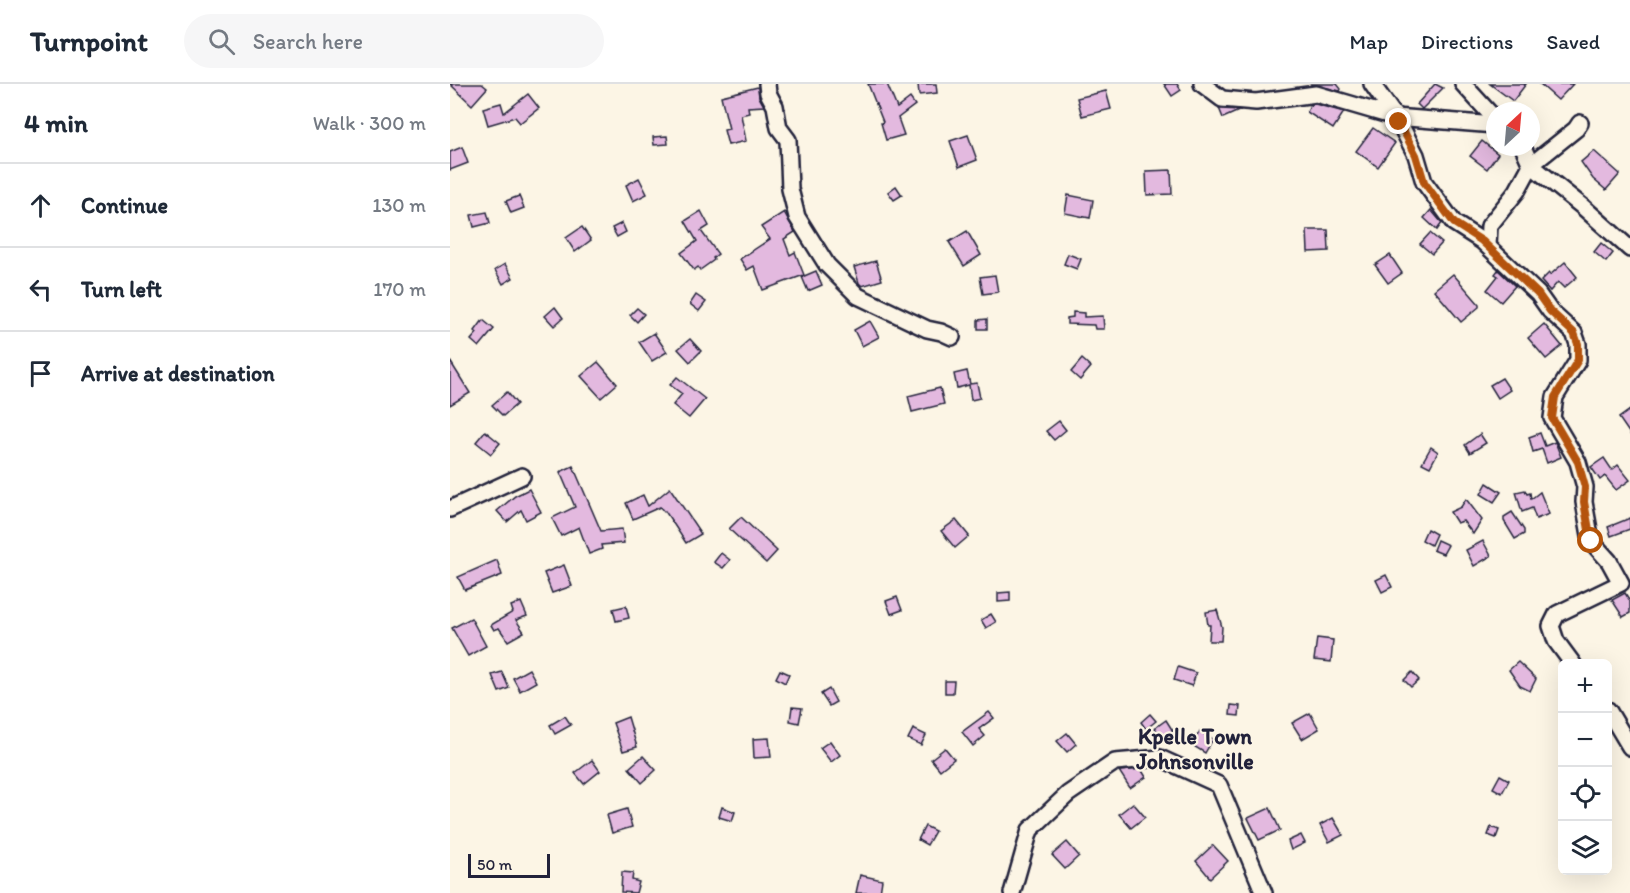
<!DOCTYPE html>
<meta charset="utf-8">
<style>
body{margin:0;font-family:Itim,sans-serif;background:#f6f6f7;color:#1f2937}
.controls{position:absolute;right:18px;bottom:18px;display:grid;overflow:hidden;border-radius:9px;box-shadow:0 6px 24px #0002}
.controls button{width:54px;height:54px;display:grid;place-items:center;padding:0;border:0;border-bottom:2px solid #e0e1e3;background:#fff;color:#1f2937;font:30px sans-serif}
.compass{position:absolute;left:1036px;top:18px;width:54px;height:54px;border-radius:50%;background:#fff;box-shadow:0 6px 24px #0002;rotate:26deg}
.scale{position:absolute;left:18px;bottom:15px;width:82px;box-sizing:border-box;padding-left:6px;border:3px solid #22223b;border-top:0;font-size:16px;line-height:21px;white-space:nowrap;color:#22223b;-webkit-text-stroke:4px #fcf5e5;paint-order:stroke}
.stop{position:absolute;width:18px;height:18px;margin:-14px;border:4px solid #b45309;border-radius:50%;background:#fff}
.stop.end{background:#b45309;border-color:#fff;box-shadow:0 2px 6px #0008}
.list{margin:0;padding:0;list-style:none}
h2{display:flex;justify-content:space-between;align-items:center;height:78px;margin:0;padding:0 24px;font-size:26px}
h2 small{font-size:20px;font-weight:400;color:#747a83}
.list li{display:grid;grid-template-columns:39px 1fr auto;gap:18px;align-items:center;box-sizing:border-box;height:84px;padding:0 24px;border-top:2px solid #e0e1e3}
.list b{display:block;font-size:22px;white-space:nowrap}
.list em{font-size:20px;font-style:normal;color:#747a83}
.icon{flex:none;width:33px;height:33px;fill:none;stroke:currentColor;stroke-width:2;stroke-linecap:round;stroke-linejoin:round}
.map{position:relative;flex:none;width:1180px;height:809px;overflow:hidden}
header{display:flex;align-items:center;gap:36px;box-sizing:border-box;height:84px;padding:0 30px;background:#fff;border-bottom:2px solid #e0e1e3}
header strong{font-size:28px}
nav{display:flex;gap:33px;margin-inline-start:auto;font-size:21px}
.search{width:420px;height:54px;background:#f6f6f7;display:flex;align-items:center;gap:15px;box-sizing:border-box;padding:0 21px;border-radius:33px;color:#747a83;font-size:22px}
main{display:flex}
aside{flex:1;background:#fff}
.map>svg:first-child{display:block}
.building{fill:#e3b9df;stroke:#22223b;stroke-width:1.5}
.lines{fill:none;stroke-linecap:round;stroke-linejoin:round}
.minor-casing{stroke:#22223b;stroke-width:20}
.minor{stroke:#fcf5e5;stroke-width:15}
.route{stroke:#b45309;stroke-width:8}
.labels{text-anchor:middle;stroke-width:4.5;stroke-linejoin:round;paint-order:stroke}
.quarter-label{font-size:22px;font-weight:bold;fill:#22223b;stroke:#fcf5e5}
</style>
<header>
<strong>Turnpoint</strong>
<div class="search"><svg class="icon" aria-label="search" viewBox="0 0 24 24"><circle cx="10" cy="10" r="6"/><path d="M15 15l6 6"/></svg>Search here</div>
<nav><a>Map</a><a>Directions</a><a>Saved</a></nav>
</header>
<main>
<aside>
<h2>4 min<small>Walk · 300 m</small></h2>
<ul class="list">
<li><svg class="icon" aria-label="ahead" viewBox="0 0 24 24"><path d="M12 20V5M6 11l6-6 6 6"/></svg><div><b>Continue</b></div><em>130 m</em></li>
<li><svg class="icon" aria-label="left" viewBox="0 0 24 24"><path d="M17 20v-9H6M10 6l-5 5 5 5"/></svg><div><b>Turn left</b></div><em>170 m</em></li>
<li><svg class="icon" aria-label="arrive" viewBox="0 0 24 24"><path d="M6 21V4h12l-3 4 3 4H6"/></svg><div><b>Arrive at destination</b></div></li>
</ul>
</aside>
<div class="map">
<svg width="1180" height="809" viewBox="0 0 1180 809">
<rect width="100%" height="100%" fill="#fcf5e5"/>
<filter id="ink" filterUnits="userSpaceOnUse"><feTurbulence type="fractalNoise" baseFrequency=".0167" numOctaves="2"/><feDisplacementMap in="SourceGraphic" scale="12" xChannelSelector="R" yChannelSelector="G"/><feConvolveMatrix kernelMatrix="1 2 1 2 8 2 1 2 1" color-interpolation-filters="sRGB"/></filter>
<g filter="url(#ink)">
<!-- building -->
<g class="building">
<polygon points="0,0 32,0 37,4 22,21"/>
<polygon points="418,0 437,0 447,24 460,14 465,21 448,34 454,51 436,56 431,39 433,38"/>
<polygon points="468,0 486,0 487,9 469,11"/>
<polygon points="714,0 727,0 731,6 722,12"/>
<polygon points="860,0 887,0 891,5 890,7"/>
<polygon points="985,0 993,4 972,25 967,20"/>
<polygon points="1040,0 1076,0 1063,17"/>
<polygon points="1090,0 1123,0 1108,16"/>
<polygon points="308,3 309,13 314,22 298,23 299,29 291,31 296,57 278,61 274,46 279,45 271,12"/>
<polygon points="656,7 661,25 632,32 627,14"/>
<polygon points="78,10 89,24 70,39 65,33 38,41 33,24 51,19 54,29"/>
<polygon points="861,20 865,20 894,28 883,45 857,28"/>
<polygon points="769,24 771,25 791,26 773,34"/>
<polygon points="923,44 945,59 928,83 906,67"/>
<polygon points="518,51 527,76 509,83 500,57"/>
<polygon points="217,52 218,60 204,61 203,53"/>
<polygon points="1032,57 1048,70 1037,85 1020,72"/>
<polygon points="12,63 18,79 0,86 0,68"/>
<polygon points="1144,67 1170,90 1156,106 1143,95 1131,78"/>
<polygon points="721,86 722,110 697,111 696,87"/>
<polygon points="189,94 197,110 183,117 176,101"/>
<polygon points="446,102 452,111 444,116 438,108"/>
<polygon points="618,111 643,116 640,134 615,129"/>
<polygon points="69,112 74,124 61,129 56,117"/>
<polygon points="981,126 992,139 987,146 974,134"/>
<polygon points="251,127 259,142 251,147 268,170 263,174 264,176 250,186 248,183 244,186 231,169 247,157 235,137"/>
<polygon points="37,128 40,139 24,143 21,131"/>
<polygon points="334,128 345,148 334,155 340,171 345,168 354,191 313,206 304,182 297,186 290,175 320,155 311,143"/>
<polygon points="172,139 176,148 167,153 162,144"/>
<polygon points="132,143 141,156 125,168 116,154"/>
<polygon points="857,146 878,146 879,167 858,168"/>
<polygon points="517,147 531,171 514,182 499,158"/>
<polygon points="980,149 992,159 982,170 970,160"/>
<polygon points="1151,159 1163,169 1156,178 1144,168"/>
<polygon points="618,170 631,175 627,185 614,180"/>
<polygon points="940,171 952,189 938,199 925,181"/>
<polygon points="426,177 432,196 412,202 409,199 404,183"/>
<polygon points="1115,178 1127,193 1114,204 1108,198 1100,207 1091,197 1099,189 1100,191"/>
<polygon points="55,180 63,194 53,200 45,186"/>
<polygon points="1048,186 1065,202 1051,218 1037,206 1048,192 1045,190"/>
<polygon points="366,187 372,201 358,207 352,193"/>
<polygon points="1003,190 1029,220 1029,223 1011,238 984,206"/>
<polygon points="545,191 548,208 533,210 530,193"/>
<polygon points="246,211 256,218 249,227 240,220"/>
<polygon points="105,223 113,234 104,242 95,232"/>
<polygon points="187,224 194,230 187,238 180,231"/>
<polygon points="623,228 634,229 634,233 653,232 654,245 645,245 644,241 617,240 617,234 623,233"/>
<polygon points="537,235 537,245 528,245 528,236"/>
<polygon points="33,236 44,245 29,263 21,256 27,249 25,247"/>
<polygon points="420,237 429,253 412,262 404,246"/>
<polygon points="1094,240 1112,262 1096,275 1078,254"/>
<polygon points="204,249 217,268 202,277 189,258"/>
<polygon points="240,255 251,267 240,278 228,265"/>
<polygon points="632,275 641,283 630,296 621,288"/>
<polygon points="0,277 20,309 0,321"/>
<polygon points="148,278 167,300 151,314 131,292"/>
<polygon points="517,287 520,300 527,299 530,314 521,316 519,301 507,304 504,290"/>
<polygon points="227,293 255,315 239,334 223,321 232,310 220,301"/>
<polygon points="1052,294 1060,306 1048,314 1040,301"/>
<polygon points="490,304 494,320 462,328 458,312"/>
<polygon points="57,308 67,320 53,332 42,321"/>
<polygon points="1180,326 1180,350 1169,334"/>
<polygon points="609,337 616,346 604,356 596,347"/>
<polygon points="35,347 50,359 41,370 26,358"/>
<polygon points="1090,349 1095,362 1105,358 1111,373 1097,379 1092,365 1083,368 1079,353"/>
<polygon points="1030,350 1036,359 1020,369 1015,361"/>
<polygon points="981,363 988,368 980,383 972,379"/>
<polygon points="1154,374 1162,386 1168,381 1180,396 1166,406 1155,392 1150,396 1141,383"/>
<polygon points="123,382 151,447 172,445 174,459 151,461 152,465 139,470 129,443 111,452 102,434 125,423 110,388"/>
<polygon points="1037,399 1051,408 1044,418 1031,410"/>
<polygon points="220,404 251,450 236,459 215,427 214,428 210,423 183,435 176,419 193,411 198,422"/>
<polygon points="79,405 91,428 76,436 71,426 57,438 47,427 65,412"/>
<polygon points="1075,406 1077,410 1080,409 1081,415 1090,408 1099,430 1086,435 1082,424 1072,428 1066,408"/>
<polygon points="1016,415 1032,436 1023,450 1013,437 1007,439 1000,428 1011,423"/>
<polygon points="1062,428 1074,446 1074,450 1065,455 1054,437 1054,433"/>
<polygon points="291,433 327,467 316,479 279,445"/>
<polygon points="1180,434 1180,445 1161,452 1158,443"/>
<polygon points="506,436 519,452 505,464 491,447"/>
<polygon points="977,445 986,450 981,461 972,456"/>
<polygon points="987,456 998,461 993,470 983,466"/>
<polygon points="1033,457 1041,472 1024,482 1016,466"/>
<polygon points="271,469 280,476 273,484 264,478"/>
<polygon points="47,476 52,491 15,506 8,493"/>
<polygon points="114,481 122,502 102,509 94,489"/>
<polygon points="936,491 942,503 932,508 926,496"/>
<polygon points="560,508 560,517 548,518 548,509"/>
<polygon points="1175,509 1180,517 1180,529 1173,533 1162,516"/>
<polygon points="447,513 452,526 441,530 436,517"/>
<polygon points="71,518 77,532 66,536 74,548 58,557 49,544 44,546 41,541 63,528 61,522"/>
<polygon points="176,522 179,534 166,537 163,525"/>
<polygon points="767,526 772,543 771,557 759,557 760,541 758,541 756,528"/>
<polygon points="541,530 546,538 536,544 531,536"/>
<polygon points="21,534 36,562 18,572 2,544"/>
<polygon points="867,554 883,556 881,578 864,576"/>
<polygon points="1068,578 1086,595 1080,607 1070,602 1059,586"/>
<polygon points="728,583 746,589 742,602 724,596"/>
<polygon points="79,585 86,598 70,607 63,594"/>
<polygon points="330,586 339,590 335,599 326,594"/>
<polygon points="52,588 59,604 49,608 42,591"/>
<polygon points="962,588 969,596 961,603 954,596"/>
<polygon points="495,597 504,597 503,609 495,609"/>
<polygon points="379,605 386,618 379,622 371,610"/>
<polygon points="781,621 790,622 789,632 780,631"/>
<polygon points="342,623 352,624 349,639 340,637"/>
<polygon points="539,628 544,634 529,645 535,652 523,662 512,648"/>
<polygon points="860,629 869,645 852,655 842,639"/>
<polygon points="700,630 706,637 696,645 691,638"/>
<polygon points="115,632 121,641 105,650 100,641"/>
<polygon points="178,633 187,663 173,667 163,639"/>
<polygon points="716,636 723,647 712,654 705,644"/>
<polygon points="463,645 476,651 471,661 458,655"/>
<polygon points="750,647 763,655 755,669 742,661"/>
<polygon points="617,649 626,660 617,668 607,657"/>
<polygon points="319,654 321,673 304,674 303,655"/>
<polygon points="380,657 390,671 381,678 370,664"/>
<polygon points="495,664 504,675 490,686 481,675"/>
<polygon points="193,672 206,686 192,699 179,684"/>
<polygon points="142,676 150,687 134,700 125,689"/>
<polygon points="691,685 696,693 680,704 669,687"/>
<polygon points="1050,691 1059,696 1052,709 1043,704"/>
<polygon points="683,719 695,733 681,744 669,730"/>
<polygon points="272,723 285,728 282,737 269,733"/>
<polygon points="820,724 830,746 809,756 798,734"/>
<polygon points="177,725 182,743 162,749 157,731"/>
<polygon points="883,734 893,751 879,758 870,741"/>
<polygon points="475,742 485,747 477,761 468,756"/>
<polygon points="1041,743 1049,746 1046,754 1038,751"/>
<polygon points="851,751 855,759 841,766 838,757"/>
<polygon points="617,758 629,772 615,785 602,771"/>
<polygon points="763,761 778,777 760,794 746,777"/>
<polygon points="172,788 183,789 182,796 189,798 186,809 171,808"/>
<polygon points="410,791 432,796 430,809 406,809"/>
</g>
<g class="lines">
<defs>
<g id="minor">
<polyline points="317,0 318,9 325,22 329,44 338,56 340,105 347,133 377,181 408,212 477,245 491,248 502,253"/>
<polyline points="752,0 772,15 806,18 866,10 945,33 1045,41"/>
<polyline points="922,0 949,38 966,71 974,98 1004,139 1032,157 1088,210 1100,227 1124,249 1128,260 1128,276 1105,313 1102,334 1128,378 1135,403 1134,418 1141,457 1159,477 1171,499 1107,530 1101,542 1106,557 1123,580"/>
<polyline points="1013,0 1045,35"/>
<polyline points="1130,39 1126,45 1081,81 1133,123 1180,165"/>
<polyline points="1038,162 1039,142 1067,107 1081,81 1073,63"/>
<polyline points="0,425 72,392"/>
<polyline points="1158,626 1180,663"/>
<polyline points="562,809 580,746 618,710 665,678 710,674 769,701 814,809"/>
</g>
</defs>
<!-- minor casing -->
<use href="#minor" class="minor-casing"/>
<!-- minor -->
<use href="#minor" class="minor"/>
</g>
</g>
<g class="lines" filter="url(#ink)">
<!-- route -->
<polyline class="route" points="949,38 966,71 974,98 1004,139 1032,157 1088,210 1100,227 1124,249 1128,260 1128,276 1105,313 1102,334 1128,378 1135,403 1134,418 1141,457"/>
</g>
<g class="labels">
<!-- quarter labels -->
<g class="quarter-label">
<text x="745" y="660">Kpelle Town<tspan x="745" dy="25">Johnsonville</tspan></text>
</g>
</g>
</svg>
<div class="controls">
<button>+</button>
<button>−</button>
<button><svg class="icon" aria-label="locate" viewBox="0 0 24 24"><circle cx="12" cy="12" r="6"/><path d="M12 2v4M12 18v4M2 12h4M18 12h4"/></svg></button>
<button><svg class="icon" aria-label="layers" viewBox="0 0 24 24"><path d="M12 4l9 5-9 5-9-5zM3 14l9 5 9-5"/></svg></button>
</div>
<svg class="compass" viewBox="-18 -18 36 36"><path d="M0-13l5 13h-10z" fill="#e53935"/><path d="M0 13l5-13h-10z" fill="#747a83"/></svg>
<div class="scale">50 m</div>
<div class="stop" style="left:1141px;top:457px"></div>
<div class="stop end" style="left:949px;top:38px"></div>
</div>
</main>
